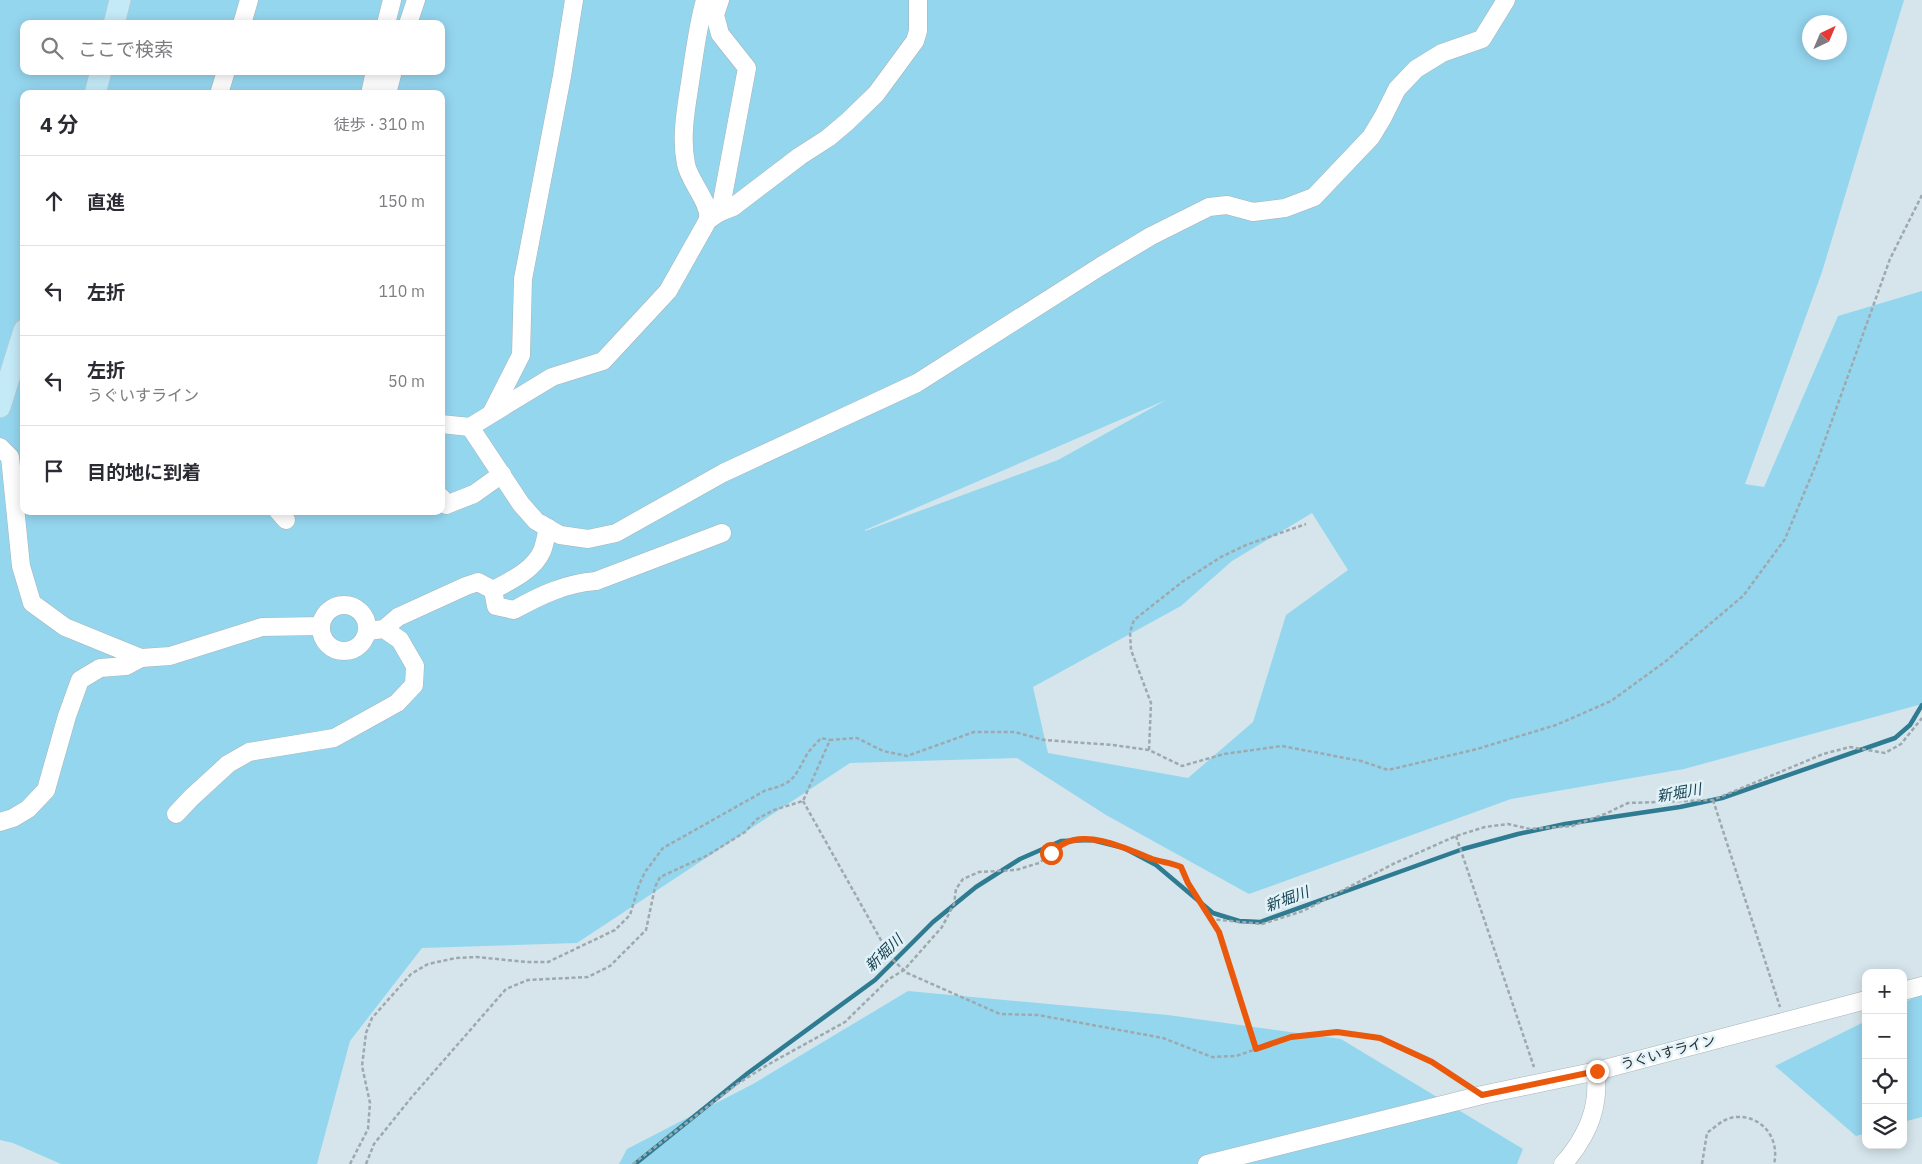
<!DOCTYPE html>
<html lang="ja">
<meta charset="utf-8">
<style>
body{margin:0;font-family:"IBM Plex Sans","Noto Sans JP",sans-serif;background:#f2f2f3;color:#2b2b33}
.controls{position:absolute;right:15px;bottom:15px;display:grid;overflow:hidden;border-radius:10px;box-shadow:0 2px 12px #0003}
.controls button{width:45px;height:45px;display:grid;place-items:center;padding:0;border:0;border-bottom:1px solid #e1e1e2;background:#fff;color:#2b2b33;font:25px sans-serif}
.compass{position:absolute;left:1802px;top:15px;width:45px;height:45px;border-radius:50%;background:#fff;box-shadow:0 2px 12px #0003;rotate:44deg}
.stop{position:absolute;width:15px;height:15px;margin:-11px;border:4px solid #ea580c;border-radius:50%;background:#fff}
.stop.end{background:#ea580c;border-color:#fff;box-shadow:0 1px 5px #0008}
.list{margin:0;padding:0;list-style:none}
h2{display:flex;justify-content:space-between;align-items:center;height:65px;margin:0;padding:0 20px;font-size:21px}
h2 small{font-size:16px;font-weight:400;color:#7c7c81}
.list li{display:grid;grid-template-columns:32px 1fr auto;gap:15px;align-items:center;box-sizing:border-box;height:90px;padding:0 20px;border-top:1px solid #e1e1e2}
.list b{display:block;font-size:19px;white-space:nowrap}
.list p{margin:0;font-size:16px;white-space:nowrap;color:#7c7c81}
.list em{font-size:16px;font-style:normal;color:#7c7c81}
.icon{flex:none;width:28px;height:28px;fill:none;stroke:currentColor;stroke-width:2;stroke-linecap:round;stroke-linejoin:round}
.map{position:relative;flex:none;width:1922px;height:1164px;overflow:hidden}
.search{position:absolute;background:#fff;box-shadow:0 2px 12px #0003;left:20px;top:20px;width:425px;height:55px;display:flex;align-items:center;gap:12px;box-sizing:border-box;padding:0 18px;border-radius:10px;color:#7c7c81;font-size:19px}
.panel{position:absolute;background:#fff;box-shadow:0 2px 12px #0003;left:20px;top:90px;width:425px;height:425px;border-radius:10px}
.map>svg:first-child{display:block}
.green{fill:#95d6ef;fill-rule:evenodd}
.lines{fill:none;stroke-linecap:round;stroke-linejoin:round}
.stream{stroke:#2e7b92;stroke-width:4.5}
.minor-casing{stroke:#a5b4ba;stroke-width:19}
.major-casing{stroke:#c3c5c5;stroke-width:22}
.path{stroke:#9da9ae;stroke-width:2.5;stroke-dasharray:4 2.5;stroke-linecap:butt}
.minor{stroke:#fff;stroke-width:18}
.major{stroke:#c4eaf8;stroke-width:21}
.route{stroke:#ea580c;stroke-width:6}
.labels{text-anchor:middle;stroke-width:5;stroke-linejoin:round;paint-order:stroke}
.street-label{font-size:14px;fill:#292f31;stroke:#e2f2f8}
.water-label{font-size:15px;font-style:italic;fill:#154251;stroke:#e2f2f8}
</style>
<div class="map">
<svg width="1922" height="1164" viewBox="0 0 1922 1164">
<rect width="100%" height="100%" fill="#d5e5eb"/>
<!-- green -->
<g class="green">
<path d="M0,0h1904l-82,272 -77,212 19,3 74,-171 84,-25v413l-238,65 -173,30 -262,95 -143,-79 -89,-57 -167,5 -273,180 -155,5 -72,93 -33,123h-256l-48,-21 -13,-3zM1810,22h30v30h-30zM24,24h417v47h-417zM24,94h417v417h-417zM1166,400l-108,60 -193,71v-1zM1312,513l36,57 -62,45 -33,107 -65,56 -140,-25 -15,-66 148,-81 51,-45z"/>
<polygon points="908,991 1168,1015 1341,1039 1523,1149 1517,1164 619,1164 627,1149 753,1084"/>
<polygon points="1922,994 1922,1117 1903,1122 1903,1003"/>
<polygon points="1866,1021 1866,1133 1856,1136 1775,1066"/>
</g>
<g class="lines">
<!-- stream -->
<polyline class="stream" points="635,1164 748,1073 875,980 933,922 976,887 1020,859 1061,841 1092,840 1124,848 1156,865 1213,913 1239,921 1260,922 1463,849 1518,834 1565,824 1680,807 1722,798 1895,738 1910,725 1922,705"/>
<defs>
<g id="minor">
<path d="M705,0c-7,25 -10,50 -14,76 -4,28 -11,59 -5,88 3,17 25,39 22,56"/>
<polyline points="242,24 249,0"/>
<polyline points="386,24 392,0"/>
<polyline points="408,24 416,0"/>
<polyline points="219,94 226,71"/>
<polyline points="370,94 375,71"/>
<polyline points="387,94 393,71"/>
<polyline points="720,212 733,207 800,156 828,138 847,122 876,94 915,41 918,31 918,0"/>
<polyline points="492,412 521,355 523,279 562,76 574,0"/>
<polyline points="441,424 470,427 552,377 603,361 668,291 708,220 720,212 747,68 720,34 715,15 720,0"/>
<polyline points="470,427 521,504 536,521 560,535 588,539 616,533 723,473 917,383 1101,266 1151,236 1209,207 1227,205 1253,212 1285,208 1314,197 1371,137 1383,117 1397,89 1416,69 1442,53 1482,39 1506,0"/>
<polyline points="0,447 10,457 21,566 32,603 65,627 141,658 170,656 262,627 321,626"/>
<polyline points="441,497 446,505 474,494 502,474"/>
<polyline points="278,511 286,520"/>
<path d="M493,590l3,16 18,4c25,-14 52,-27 82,-29l126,-48"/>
<circle cx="344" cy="628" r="23"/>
<path d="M384,629l14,-12 68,-31 12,-4 15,8c17,-9 41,-20 49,-39 3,-7 4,-16 6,-23"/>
<polyline points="176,814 191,798 228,764 249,752 334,738 397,703 414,685 415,666 400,640 384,629 368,631"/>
<polyline points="0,822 13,818 28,809 46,790 67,716 80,680 100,668 126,666 141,658"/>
<polyline points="1903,991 1922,986"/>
<polyline points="1207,1164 1482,1095 1597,1071 1866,1000"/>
<path d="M1563,1164c15,-16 29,-40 32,-62 2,-10 1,-21 2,-31"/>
</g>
<g id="major">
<polyline points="114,24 120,0"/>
<polyline points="95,94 101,71"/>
<polyline points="0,407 24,330"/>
</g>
</defs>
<!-- minor casing -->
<use href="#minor" class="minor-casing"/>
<!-- major casing -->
<use href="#major" class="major-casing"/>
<!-- path -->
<g class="path">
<polyline points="1149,750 1151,703 1131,650 1130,632 1134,620 1182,582 1221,557 1246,545 1306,524"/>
<polyline points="1713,800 1780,1007"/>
<polyline points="803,801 891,958 907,973 1000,1014 1038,1015 1163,1038 1212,1057 1236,1056 1291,1037 1337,1032 1380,1038 1433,1062 1464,1083"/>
<polyline points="1456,836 1534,1067"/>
<polyline points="1210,919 1262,924 1303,911 1393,864 1456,836 1485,827 1508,824 1530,829 1572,826 1605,814 1628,803 1713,800 1823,754 1850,747 1885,753 1901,744 1922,718"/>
<path d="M350,1164l18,-35 2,-26 -8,-37 4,-33 6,-15 39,-44 17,-10 28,-6 20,-1 51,5h21l67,-32 15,-15 9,-30 6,-13 18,-24 103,-58c27,-6 28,-12 40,-34 3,-6 10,-12 15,-18l9,2"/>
<polyline points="366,1164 374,1144 411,1098 506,989 528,980 588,977 610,966 646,930 655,887 660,877 708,855 745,832 757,819 774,810 803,801 830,740 857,738 883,751 907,756 974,732 1015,732 1044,740 1113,745 1149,750 1182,766 1224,754 1282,746 1361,761 1388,770 1477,749 1556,725 1611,701 1666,661 1743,596 1785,539 1817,462 1890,259 1922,195"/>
<polyline points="633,1164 737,1084 769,1064 845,1022 889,979 904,970 942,927 954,904 956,889 963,879 979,872 1016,870 1039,863 1064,843 1079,840 1106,842 1154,859 1172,863 1181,867 1188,883 1219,931 1256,1049"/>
<path d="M1702,1164l5,-31c8,-6 17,-15 28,-16 27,-2 45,21 39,47"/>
</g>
<!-- minor -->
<use href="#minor" class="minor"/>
<!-- major -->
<use href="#major" class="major"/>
</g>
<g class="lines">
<!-- route -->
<path class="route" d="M1051,853c4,-3 8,-7 12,-9 26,-14 64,5 89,15 10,3 20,4 29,8l7,16 31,49 37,117 35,-12 46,-5 43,6 52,24 50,33 115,-24"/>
</g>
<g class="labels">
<!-- street labels -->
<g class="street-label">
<text transform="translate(1668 1052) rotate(-15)" y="5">うぐいすライン</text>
</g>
<!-- water labels -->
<g class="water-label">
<text transform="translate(1679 793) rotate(-10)" y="5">新堀川</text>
<text transform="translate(1287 899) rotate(-20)" y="5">新堀川</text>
<text transform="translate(884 953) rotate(-44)" y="5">新堀川</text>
</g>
</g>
</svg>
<div class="controls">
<button>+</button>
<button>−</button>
<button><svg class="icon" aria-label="locate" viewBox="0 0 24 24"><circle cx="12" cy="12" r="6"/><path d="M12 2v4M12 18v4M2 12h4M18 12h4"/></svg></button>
<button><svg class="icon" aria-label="layers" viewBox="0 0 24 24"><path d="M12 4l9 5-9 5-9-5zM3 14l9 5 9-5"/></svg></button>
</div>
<svg class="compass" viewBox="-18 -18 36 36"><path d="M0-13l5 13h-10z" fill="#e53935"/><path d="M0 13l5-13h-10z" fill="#7c7c81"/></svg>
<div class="stop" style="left:1051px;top:853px"></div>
<div class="stop end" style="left:1597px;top:1071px"></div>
<div class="search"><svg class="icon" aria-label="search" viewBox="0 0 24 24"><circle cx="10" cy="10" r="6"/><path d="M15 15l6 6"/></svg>ここで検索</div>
<section class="panel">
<h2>4 分<small>徒歩 · 310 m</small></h2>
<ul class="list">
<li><svg class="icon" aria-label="ahead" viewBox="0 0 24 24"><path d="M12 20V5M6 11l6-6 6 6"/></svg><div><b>直進</b></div><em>150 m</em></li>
<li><svg class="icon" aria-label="left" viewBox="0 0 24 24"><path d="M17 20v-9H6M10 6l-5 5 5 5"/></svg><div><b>左折</b></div><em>110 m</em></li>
<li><svg class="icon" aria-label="left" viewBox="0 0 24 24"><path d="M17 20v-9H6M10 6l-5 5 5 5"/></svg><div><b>左折</b><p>うぐいすライン</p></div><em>50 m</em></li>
<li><svg class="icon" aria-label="arrive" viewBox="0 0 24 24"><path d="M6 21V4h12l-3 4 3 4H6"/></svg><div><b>目的地に到着</b></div></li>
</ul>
</section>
</div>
